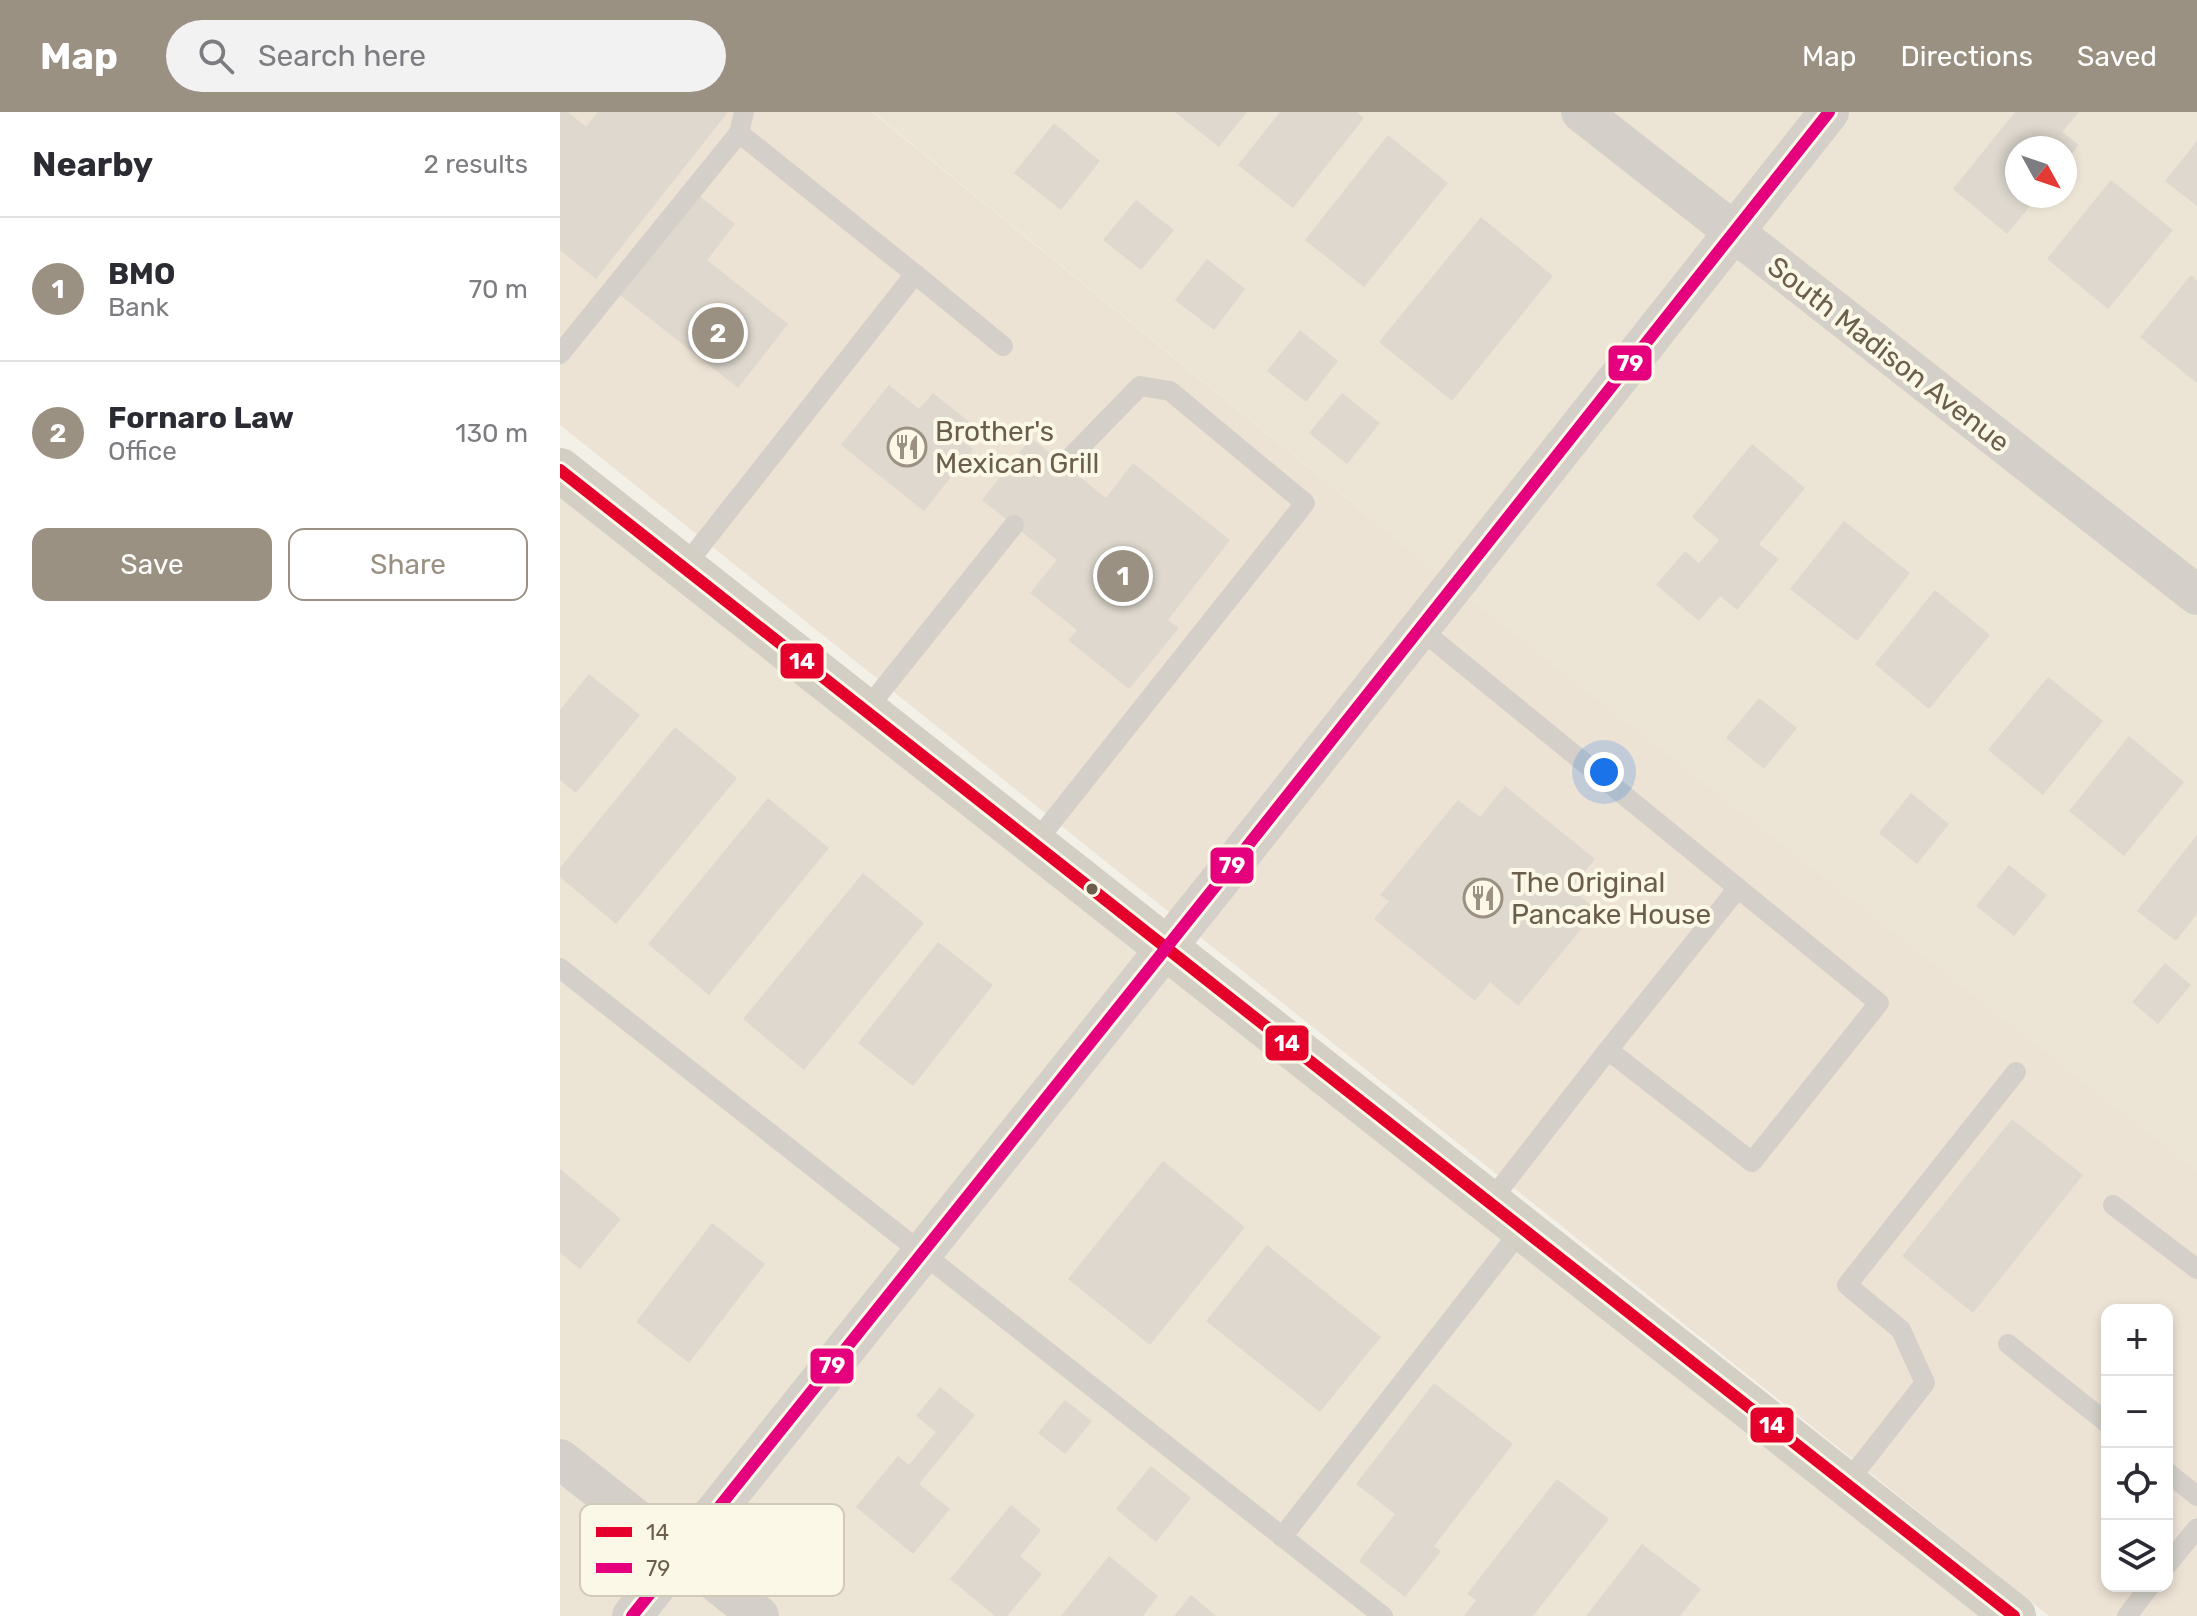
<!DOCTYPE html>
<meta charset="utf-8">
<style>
body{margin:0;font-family:Rubik,sans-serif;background:#f2f2f3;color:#2b2b33}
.controls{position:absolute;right:24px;bottom:24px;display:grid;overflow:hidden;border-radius:16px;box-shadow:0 4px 12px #0003}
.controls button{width:72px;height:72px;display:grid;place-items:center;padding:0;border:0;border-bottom:2px solid #e1e1e2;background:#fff;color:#2b2b33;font:40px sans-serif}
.compass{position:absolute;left:1445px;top:24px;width:72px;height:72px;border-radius:50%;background:#fff;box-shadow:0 4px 12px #0003;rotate:130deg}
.you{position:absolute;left:1044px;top:660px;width:28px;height:28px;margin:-20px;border:6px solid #fff;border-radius:50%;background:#1a73e8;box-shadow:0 0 0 12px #1a73e833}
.badge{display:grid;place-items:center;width:52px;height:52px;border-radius:50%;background:#9b9182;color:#fff;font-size:26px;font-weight:700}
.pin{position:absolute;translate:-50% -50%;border:4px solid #fff;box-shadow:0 2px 8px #0006}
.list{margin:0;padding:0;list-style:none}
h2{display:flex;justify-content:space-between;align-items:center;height:104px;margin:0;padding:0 32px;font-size:34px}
h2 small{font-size:26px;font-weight:400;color:#7c7c81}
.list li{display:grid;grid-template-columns:52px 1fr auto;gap:24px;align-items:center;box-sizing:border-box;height:144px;padding:0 32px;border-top:2px solid #e1e1e2}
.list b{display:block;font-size:30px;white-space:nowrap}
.list p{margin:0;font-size:26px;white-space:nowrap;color:#7c7c81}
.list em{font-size:26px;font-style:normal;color:#7c7c81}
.actions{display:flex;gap:16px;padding:24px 32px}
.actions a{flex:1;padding:18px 0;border:2px solid #9b9182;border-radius:16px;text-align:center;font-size:28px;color:#9b9182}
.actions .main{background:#9b9182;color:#fff}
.icon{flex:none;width:44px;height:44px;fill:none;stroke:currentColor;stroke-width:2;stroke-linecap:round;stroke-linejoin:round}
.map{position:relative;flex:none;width:1637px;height:1504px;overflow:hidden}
header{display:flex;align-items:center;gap:48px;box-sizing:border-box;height:112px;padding:0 40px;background:#9b9182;color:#fff}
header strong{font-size:38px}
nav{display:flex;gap:44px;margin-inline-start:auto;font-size:28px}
.search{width:560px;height:72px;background:#f2f2f3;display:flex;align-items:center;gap:20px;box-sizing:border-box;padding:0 28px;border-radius:44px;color:#7c7c81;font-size:30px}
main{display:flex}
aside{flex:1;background:#fff}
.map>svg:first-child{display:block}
.residential{fill:#ece5d5;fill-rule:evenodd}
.commercial{fill:#ede3d5;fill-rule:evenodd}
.building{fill:#ded8ce}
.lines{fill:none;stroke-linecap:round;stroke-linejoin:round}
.service{stroke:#d4d0c9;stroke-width:20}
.minor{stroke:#d4d0c9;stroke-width:40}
.primary{stroke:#d4cfc5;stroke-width:44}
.bus-1-casing{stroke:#fcf8e7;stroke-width:18}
.bus-2-casing{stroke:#fcf8e7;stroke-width:18}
.bus-1{stroke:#e4002b;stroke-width:12}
.bus-2{stroke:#e5007d;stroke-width:12}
.bus-dot{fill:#6c5e4c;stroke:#fcf8e7;stroke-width:3}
.labels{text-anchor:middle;stroke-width:8;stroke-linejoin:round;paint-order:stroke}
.street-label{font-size:28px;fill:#6c5e4c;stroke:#fcf8e7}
.poi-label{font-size:28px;fill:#6c5e4c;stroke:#fcf8e7;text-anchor:start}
.key{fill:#fcf8e7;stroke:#d1cab8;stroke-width:2}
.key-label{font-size:22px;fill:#6c5e4c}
.line-badge{stroke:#fcf8e7;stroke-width:3}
.badge-label{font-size:22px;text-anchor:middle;font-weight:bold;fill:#fff}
</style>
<header>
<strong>Map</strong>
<div class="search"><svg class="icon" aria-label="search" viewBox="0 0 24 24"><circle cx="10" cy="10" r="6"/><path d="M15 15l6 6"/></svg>Search here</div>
<nav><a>Map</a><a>Directions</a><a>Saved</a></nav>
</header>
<main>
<aside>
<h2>Nearby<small>2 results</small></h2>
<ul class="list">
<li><span class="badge">1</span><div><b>BMO</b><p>Bank</p></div><em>70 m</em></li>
<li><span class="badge">2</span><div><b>Fornaro Law</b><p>Office</p></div><em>130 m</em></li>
</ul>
<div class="actions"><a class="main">Save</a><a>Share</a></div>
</aside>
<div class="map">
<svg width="1637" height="1504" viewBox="0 0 1637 1504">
<rect width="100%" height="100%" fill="#f3f0e7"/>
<!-- residential -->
<g class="residential">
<path d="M313,0h1324v1058l-746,-587zM1457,36h48v48h-48z"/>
<polygon points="0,379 1424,1504 0,1504"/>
</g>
<!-- commercial -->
<path class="commercial" d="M0,0h312l579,471 746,587v446h-148l-1489,-1191zM1547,1198h60v276h-60z"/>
<!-- building -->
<g class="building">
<polygon points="0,0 8,0 26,15 38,0 168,0 36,167 0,138"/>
<polygon points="615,0 687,0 659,35"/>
<polygon points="720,0 797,0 804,6 733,96 678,53"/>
<polygon points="1455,0 1519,0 1502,20 1519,33 1505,50 1505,36 1457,36 1457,84 1478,84 1447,122 1393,77"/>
<polygon points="494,11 540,49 501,98 454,61"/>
<polygon points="828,23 888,71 804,175 745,128"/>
<polygon points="1637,29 1637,94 1605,69"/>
<polygon points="1551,68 1613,118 1548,197 1487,147"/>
<polygon points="138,83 175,112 147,148 228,212 178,276 60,183"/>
<polygon points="576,88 614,118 581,158 543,128"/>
<polygon points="921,105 993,164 892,289 819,230"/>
<polygon points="647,147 685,177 654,218 615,188"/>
<polygon points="1631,163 1637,168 1637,271 1580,225"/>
<polygon points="740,218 778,249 746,290 707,259"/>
<polygon points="329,273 359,297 373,281 412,312 400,326 413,337 364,399 281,333"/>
<polygon points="782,281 820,311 787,352 749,321"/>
<polygon points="471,326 546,386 573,351 670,428 608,508 619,516 569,577 508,528 517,518 470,481 497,448 422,388"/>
<polygon points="1192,332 1245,376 1199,432 1219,447 1177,498 1160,484 1139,509 1096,473 1125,439 1139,451 1159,428 1132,405"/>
<polygon points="1284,409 1350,461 1297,529 1230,477"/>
<polygon points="1375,478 1430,523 1369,597 1315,552"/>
<polygon points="29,562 80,603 16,681 0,668 0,598"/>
<polygon points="1488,565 1543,609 1483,683 1428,638"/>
<polygon points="1199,586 1237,616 1204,657 1166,626"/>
<polygon points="115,615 177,666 56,812 0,765 0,756"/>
<polygon points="1569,624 1624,670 1564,744 1509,699"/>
<polygon points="945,674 1035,747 1011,777 1037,798 958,894 930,870 915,889 814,807 829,789 820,783 898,688 920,705"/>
<polygon points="1351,681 1389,712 1357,752 1319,721"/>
<polygon points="208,686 269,736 149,883 88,832"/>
<polygon points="1637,723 1637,802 1616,829 1577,799"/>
<polygon points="1449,753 1487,783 1454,824 1416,794"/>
<polygon points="303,761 364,811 244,958 183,907"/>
<polygon points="378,830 433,873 353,974 298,931"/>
<polygon points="1605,851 1631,873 1598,912 1572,890"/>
<polygon points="1452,1007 1523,1063 1413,1201 1342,1144"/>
<polygon points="603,1049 685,1115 590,1233 508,1167"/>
<polygon points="0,1057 61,1107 20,1157 0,1141"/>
<polygon points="152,1111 205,1152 129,1251 76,1210"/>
<polygon points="707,1133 821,1225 760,1300 646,1209"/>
<polygon points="874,1271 953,1332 874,1434 881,1439 845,1485 799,1449 835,1402 796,1372"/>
<polygon points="380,1275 415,1303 359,1372 390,1397 353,1442 296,1395 338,1344 349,1353 376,1320 356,1304"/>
<polygon points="505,1288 532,1309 505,1342 478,1321"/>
<polygon points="591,1354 631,1386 596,1430 556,1397"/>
<polygon points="997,1367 1049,1407 973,1504 904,1504 916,1488 907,1482"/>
<polygon points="451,1393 481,1418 460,1444 482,1462 447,1504 435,1504 390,1467"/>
<polygon points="1082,1432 1141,1477 1120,1504 1026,1504"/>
<polygon points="549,1444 598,1484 583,1504 501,1504"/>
<polygon points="631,1483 656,1504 614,1504"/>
</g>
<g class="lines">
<!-- service -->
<g class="service">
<polyline points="179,21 184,0"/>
<polyline points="355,162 443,234"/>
<polyline points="0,242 179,21 355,162 124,455"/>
<polyline points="859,516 1319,891 1192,1050 1048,938 929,1091"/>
<polyline points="306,598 454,413"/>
<polyline points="475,731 745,391 610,279 580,274 503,353"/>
<polyline points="0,856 823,1504"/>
<polyline points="1048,938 1178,776"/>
<polyline points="1553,1093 1637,1157"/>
<polyline points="1448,1232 1547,1311"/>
<polyline points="1607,1360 1637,1384"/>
<polyline points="1286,1372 1365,1271 1341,1218 1287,1173 1456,960"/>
<polyline points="722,1425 962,1117"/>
<polyline points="1607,1453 1637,1416"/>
<polyline points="1567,1504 1590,1474"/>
</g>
<!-- minor -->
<g class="minor">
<polyline points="1021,0 1637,483"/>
<polyline points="0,1347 199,1504"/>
<polyline points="72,1504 670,756 1269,0"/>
</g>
<!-- primary -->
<polyline class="primary" points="0,358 1454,1504"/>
<defs>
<polyline id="bus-1" points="0,358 1454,1504"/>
<polyline id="bus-2" points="72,1504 670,756 1269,0"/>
</defs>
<!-- bus-1 casing -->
<use href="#bus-1" class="bus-1-casing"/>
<!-- bus-2 casing -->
<use href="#bus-2" class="bus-2-casing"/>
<!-- bus-1 -->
<use href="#bus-1" class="bus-1"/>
<!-- bus-2 -->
<use href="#bus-2" class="bus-2"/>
</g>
<!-- icons -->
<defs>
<symbol id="restaurant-ring" viewBox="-11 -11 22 22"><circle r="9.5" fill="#fcf8e7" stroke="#9b9182" stroke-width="1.5"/><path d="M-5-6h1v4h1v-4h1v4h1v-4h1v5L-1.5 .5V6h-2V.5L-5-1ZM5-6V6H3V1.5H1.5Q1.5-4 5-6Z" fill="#9b9182"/></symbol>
</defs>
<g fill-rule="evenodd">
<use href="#restaurant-ring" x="325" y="313" width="44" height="44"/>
<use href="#restaurant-ring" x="901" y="764" width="44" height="44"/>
</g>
<!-- markers -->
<circle class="bus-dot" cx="532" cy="777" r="7"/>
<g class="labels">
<!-- street labels -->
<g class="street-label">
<text transform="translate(1329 242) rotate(38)" y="10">South Madison Avenue</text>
</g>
<!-- poi labels -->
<g class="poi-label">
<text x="375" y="329">Brother's<tspan x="375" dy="32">Mexican Grill</tspan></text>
<text x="951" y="780">The Original<tspan x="951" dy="32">Pancake House</tspan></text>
</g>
</g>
<!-- legend -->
<rect x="20" y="1392" width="264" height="92" rx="12" class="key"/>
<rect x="36" y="1415" width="36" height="10" fill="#e4002b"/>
<rect x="36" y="1451" width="36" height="10" fill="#e5007d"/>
<g class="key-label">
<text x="86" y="1428">14</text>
<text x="86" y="1464">79</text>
</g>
<g class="line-badge">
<rect x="1047" y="232" width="46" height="38" rx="8" fill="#e5007d"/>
<rect x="219" y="530" width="46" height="38" rx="8" fill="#e4002b"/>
<rect x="649" y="734" width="46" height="39" rx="8" fill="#e5007d"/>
<rect x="704" y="912" width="46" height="38" rx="8" fill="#e4002b"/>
<rect x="249" y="1235" width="46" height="38" rx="8" fill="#e5007d"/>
<rect x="1189" y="1294" width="46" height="38" rx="8" fill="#e4002b"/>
</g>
<g class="badge-label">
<text x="1070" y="259">79</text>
<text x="242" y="557">14</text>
<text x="672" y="761">79</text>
<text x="727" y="939">14</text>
<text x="272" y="1261">79</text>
<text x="1212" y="1321">14</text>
</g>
</svg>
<div class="controls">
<button>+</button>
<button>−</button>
<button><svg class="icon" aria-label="locate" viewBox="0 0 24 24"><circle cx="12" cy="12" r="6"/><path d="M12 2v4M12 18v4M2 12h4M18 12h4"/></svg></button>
<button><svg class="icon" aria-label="layers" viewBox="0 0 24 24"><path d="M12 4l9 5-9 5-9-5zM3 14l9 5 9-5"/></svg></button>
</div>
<svg class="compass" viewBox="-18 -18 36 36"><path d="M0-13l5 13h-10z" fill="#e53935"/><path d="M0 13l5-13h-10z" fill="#7c7c81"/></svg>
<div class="you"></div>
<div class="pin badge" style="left:563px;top:464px">1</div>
<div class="pin badge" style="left:158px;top:221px">2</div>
</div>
</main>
